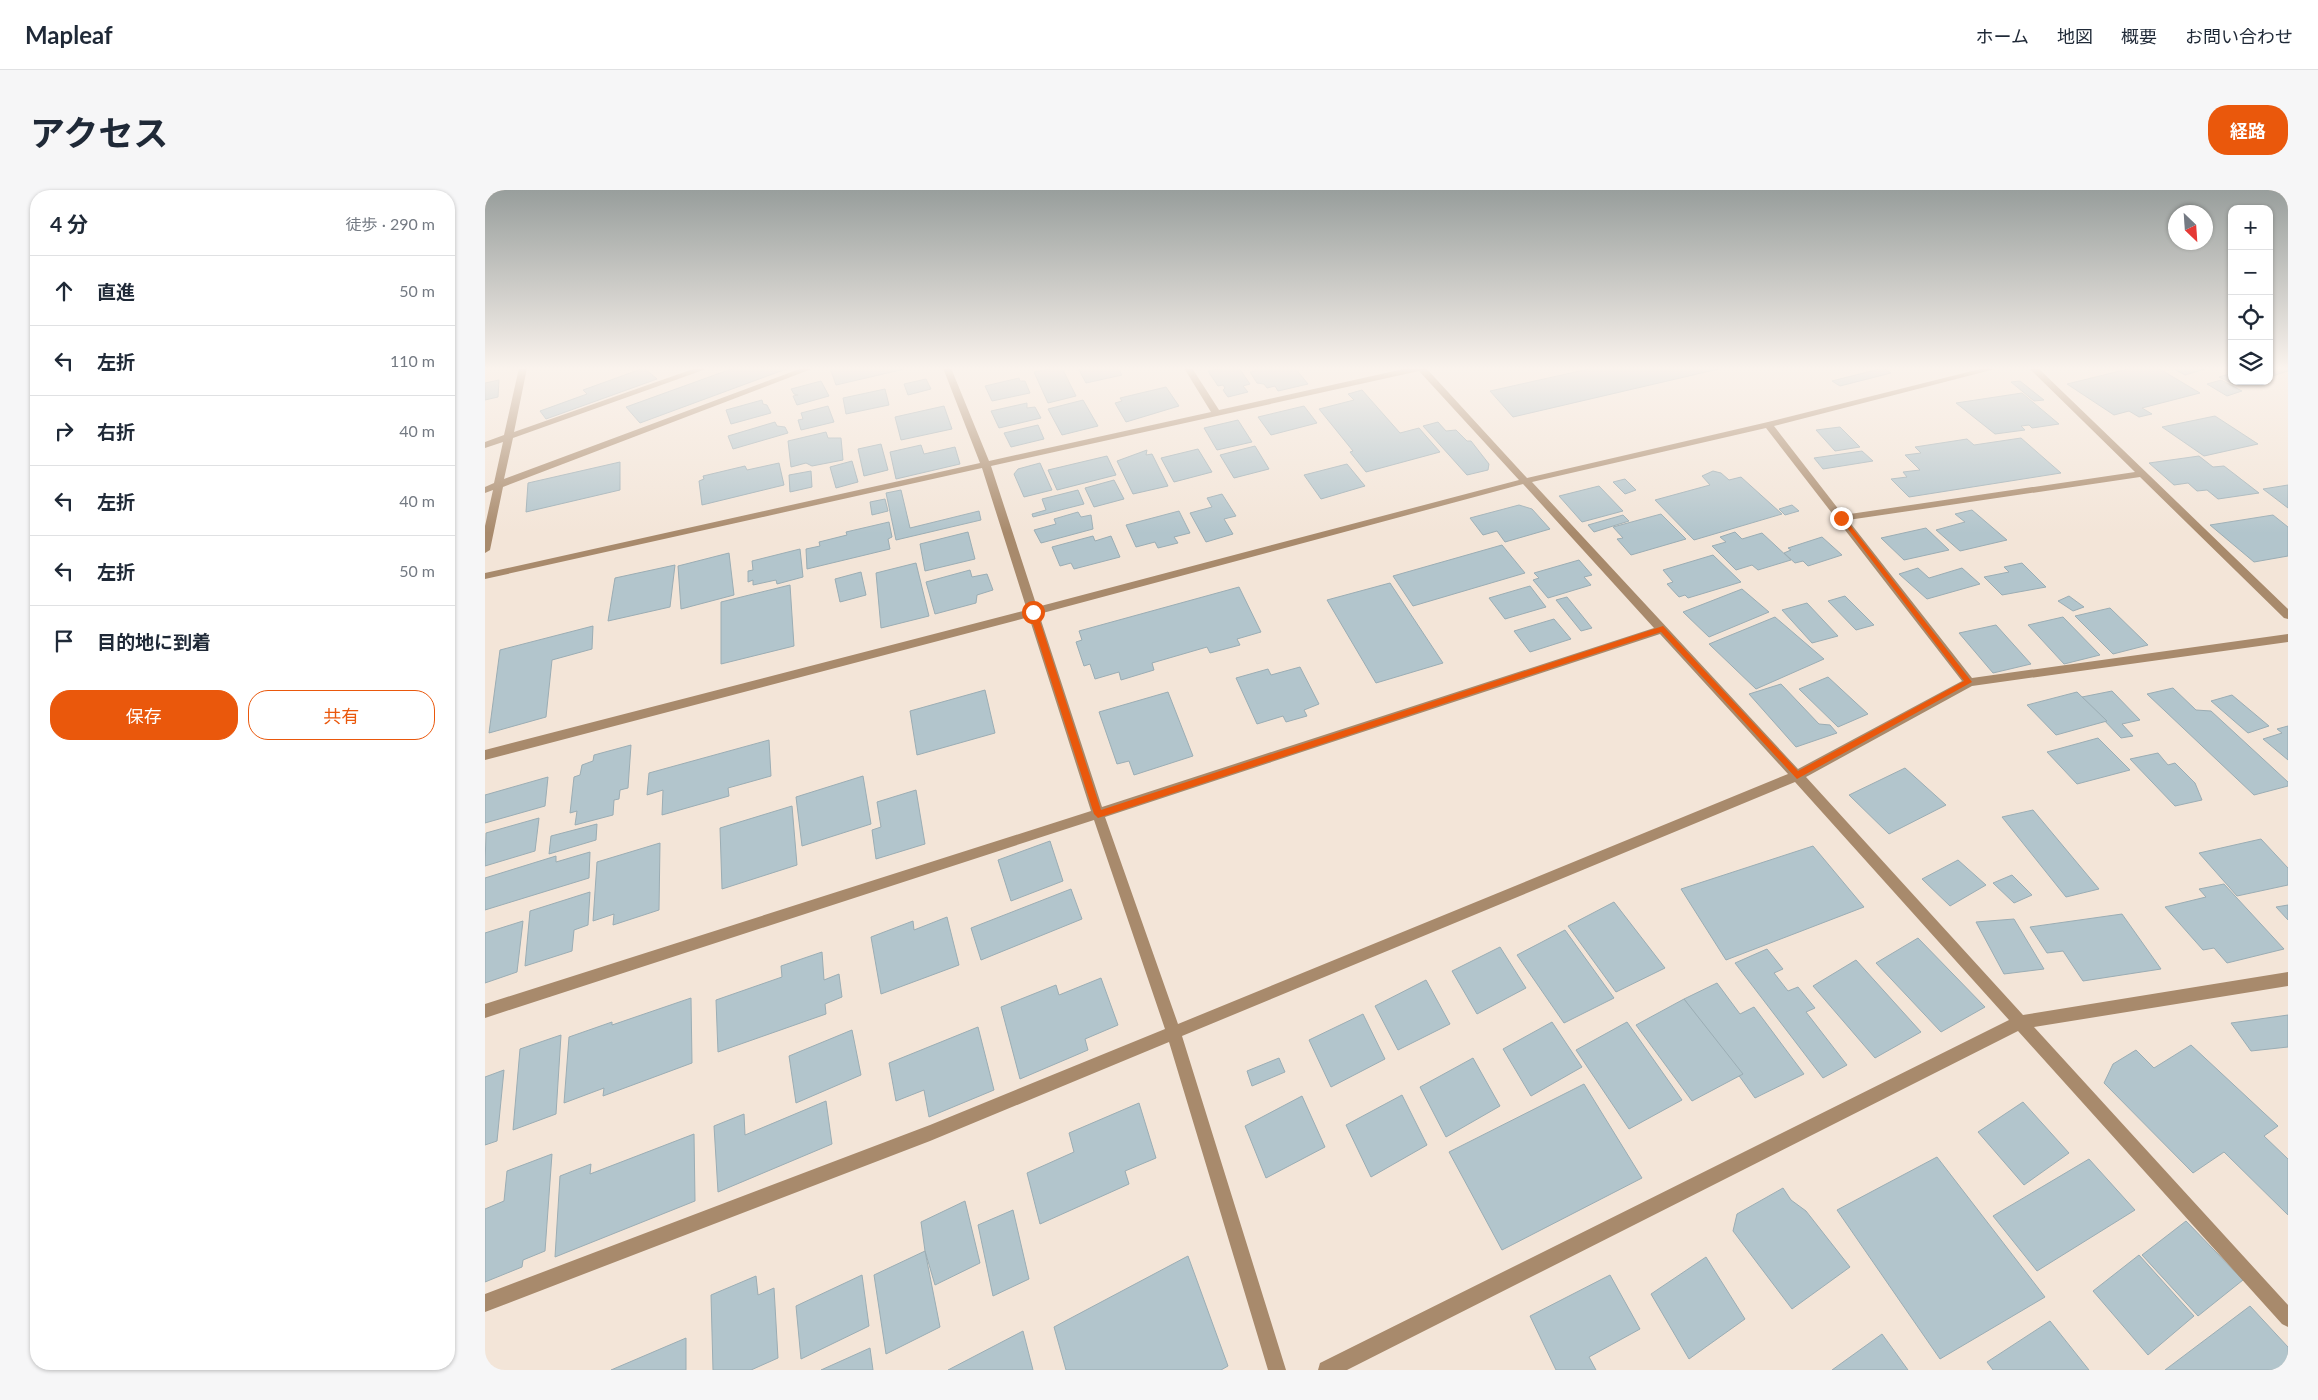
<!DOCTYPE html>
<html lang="ja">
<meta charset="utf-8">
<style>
body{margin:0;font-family:Lato,"Noto Sans JP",sans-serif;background:#f6f6f7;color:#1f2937}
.controls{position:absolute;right:15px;top:15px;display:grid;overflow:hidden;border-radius:10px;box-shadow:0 1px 4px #0004}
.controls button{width:45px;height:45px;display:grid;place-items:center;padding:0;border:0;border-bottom:1px solid #e0e1e3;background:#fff;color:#1f2937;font:25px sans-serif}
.compass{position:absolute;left:1683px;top:15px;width:45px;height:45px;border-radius:50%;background:#fff;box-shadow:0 1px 4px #0004;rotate:155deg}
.stop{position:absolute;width:15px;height:15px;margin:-11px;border:4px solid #ea580c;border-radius:50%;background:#fff}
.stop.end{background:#ea580c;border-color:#fff;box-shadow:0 1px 5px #0008}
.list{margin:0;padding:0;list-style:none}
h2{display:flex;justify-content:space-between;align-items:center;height:65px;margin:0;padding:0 20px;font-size:21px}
h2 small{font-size:16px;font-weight:400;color:#747a83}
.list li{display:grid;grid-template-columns:32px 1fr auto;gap:15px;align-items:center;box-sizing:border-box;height:70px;padding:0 20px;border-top:1px solid #e0e1e3}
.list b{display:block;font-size:19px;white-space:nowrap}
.list em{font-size:16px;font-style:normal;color:#747a83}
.actions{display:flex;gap:10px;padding:15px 20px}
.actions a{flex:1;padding:11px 0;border:1px solid #ea580c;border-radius:20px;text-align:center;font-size:18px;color:#ea580c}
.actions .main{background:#ea580c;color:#fff}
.icon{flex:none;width:28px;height:28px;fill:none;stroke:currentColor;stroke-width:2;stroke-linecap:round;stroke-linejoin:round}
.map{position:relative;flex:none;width:1803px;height:1180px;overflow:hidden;border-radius:20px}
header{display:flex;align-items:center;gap:30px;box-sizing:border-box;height:70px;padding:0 25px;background:#fff;border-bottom:1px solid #e0e1e3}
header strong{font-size:24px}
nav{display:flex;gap:28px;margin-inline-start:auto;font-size:18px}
.intro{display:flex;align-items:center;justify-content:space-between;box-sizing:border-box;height:120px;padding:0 30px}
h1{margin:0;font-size:35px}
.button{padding:12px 22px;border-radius:20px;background:#ea580c;color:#fff;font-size:18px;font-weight:700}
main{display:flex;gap:30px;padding:0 30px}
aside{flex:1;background:#fff;border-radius:20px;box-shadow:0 1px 4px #0004}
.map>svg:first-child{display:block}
.building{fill:#b2c5cc;stroke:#9badb4}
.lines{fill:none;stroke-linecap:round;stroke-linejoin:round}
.minor{fill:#a88a6c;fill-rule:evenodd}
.route{fill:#ea580c}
</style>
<header>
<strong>Mapleaf</strong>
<nav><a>ホーム</a><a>地図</a><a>概要</a><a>お問い合わせ</a></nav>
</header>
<div class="intro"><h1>アクセス</h1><a class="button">経路</a></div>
<main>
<aside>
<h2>4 分<small>徒歩 · 290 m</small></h2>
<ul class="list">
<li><svg class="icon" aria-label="ahead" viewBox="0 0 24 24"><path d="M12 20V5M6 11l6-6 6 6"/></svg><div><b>直進</b></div><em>50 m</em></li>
<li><svg class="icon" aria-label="left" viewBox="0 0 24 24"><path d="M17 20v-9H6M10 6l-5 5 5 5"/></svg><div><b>左折</b></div><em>110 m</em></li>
<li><svg class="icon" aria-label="right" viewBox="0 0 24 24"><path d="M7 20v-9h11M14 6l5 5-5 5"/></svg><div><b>右折</b></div><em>40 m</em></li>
<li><svg class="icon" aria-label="left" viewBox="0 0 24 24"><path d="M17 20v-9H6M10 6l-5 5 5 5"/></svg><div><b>左折</b></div><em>40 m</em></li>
<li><svg class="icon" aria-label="left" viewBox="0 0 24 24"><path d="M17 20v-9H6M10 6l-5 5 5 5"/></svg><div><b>左折</b></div><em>50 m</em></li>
<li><svg class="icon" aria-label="arrive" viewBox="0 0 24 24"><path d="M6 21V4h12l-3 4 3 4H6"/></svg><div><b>目的地に到着</b></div></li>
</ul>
<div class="actions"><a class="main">保存</a><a>共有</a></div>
</aside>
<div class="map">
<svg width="1803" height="1180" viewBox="0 0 1803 1180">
<rect width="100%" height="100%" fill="#f3e5d8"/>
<!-- building -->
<g class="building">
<polygon points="159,178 172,189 61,229 55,221 102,204 98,200"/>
<polygon points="249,178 304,178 155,233 141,217"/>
<polygon points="345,178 424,178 351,195"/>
<polygon points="569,178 577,178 591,206 563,213 549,182"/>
<polygon points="593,178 633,178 637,185 601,193"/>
<polygon points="737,178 754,178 765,194 758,196 763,202 743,207 738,200 740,198 738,195 733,196 723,181"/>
<polygon points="769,178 810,178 823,194 793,201 790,196 782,198 779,194 772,193 765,182 771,181"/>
<polygon points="1108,178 1238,178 1028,227 1005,201"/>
<polygon points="1398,178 1406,183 1355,196 1347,191"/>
<polygon points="1647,178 1673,178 1715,203 1657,218 1667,224 1654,227 1644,221 1629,225 1582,194"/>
<polygon points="1687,178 1723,178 1700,185"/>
<polygon points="1784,178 1803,178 1803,181 1784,187"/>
<polygon points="1747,183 1747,191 1758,191 1748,194 1734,187"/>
<polygon points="534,188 535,191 540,191 545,203 507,211 500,196"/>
<polygon points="441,189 446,199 423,205 419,194"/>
<polygon points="14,190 13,207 0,210 0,193"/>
<polygon points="1736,190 1757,201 1742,206 1722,194"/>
<polygon points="336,191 344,206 312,215 308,206 313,205 309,204 306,199"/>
<polygon points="1535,191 1559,210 1549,211 1526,192"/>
<polygon points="681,197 694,216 641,232 630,213 637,211 635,208"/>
<polygon points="400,199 404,215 361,224 358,208"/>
<polygon points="877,200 915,243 934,238 955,262 881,282 865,262 868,261 834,219 869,210 863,204"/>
<polygon points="1537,203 1574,234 1547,238 1544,235 1536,236 1540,240 1510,244 1471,213"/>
<polygon points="277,210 278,214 282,215 286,223 246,234 241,220"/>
<polygon points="598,210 613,236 577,245 563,219"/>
<polygon points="542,213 542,218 550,217 556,228 514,238 506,221"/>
<polygon points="343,216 349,232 316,240 313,230 318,229 316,223"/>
<polygon points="459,216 467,239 416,250 410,227"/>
<polygon points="819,216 832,233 786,245 773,227"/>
<polygon points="1730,226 1773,254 1719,266 1677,237"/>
<polygon points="753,230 767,252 732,260 719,238"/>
<polygon points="290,232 292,236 300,237 303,243 248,259 243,246"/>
<polygon points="953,232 961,241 971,240 982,251 986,251 1004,274 1003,280 982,285 938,236"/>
<polygon points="553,235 559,249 526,257 519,243"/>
<polygon points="1355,237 1375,257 1350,261 1331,240"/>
<polygon points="341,242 343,248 356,248 358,270 327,276 321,273 306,277 303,251"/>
<polygon points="1536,248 1576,283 1424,307 1406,289 1422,287 1418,282 1435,280 1420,265 1436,263 1430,257 1482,249 1489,255"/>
<polygon points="396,254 403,280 379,286 373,259"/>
<polygon points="436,255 439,264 470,257 475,274 411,289 405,262"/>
<polygon points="770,256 784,279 749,288 735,265"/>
<polygon points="713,259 727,282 689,292 676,268"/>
<polygon points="662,260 661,265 667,264 683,296 648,304 632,271"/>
<polygon points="1377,261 1388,271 1338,279 1329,268"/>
<polygon points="622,266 631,285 572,300 563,280"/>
<polygon points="1714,266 1728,277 1739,276 1774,303 1733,309 1722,300 1712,301 1703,293 1689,295 1664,273"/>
<polygon points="367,271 373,292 351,298 345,277"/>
<polygon points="135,272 135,300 41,322 43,293"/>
<polygon points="294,273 299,295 217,315 214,291 219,289 218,286 260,276 262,280"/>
<polygon points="555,273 567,300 539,307 529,284 533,279"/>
<polygon points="862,274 880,296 836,309 819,285"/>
<polygon points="326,281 327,297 305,302 304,285"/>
<polygon points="1228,281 1236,283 1244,290 1256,287 1297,324 1209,350 1170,310 1225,295 1217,286"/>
<polygon points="1140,289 1151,300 1140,304 1128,292"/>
<polygon points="629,290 639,309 609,317 600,298"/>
<polygon points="1803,295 1803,318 1778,299"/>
<polygon points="1114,296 1138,321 1097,332 1074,306"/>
<polygon points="416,300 425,338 494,321 496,330 411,350 401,303"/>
<polygon points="593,300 599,314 548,327 547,324 561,320 557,309"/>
<polygon points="737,304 751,326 739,329 748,344 721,352 705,323 727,317 722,308"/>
<polygon points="400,309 403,321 387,325 385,312"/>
<polygon points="1034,315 1047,319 1065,339 1020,352 1012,341 998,345 985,328"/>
<polygon points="1307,315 1314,321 1300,325 1294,319"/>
<polygon points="1487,320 1522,350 1475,361 1451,340 1480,332 1470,324"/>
<polygon points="694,321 705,343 689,347 693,353 673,358 670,352 651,357 641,335"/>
<polygon points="593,322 596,327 606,325 608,339 556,353 549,340 571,334 569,329"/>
<polygon points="1176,324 1201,349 1146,365 1132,349 1138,348 1128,337"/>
<polygon points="1138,325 1144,331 1109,342 1103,335"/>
<polygon points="1788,325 1803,337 1803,366 1769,372 1725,335"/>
<polygon points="404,332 407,347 403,349 405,359 322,379 321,359 335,356 334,352 362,345 361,342"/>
<polygon points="1441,338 1464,360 1419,370 1396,348"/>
<polygon points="483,342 490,369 440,381 435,354"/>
<polygon points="1250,342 1257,349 1277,343 1306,370 1273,380 1267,375 1251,380 1227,356 1241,352 1235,347"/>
<polygon points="608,346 610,351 626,346 635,367 589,379 586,373 575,376 567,357"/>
<polygon points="1337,347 1357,365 1323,376 1318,371 1310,373 1299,363 1306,360 1303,358"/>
<polygon points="1017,355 1040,383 928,416 908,386"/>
<polygon points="315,359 318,387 292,394 291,390 268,395 268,390 263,392 263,381 268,380 267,371"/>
<polygon points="244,363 249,405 196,419 193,376"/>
<polygon points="1228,365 1256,392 1203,408 1200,405 1194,407 1182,394 1188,392 1178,380"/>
<polygon points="1094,370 1107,385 1099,387 1106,395 1063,408 1048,390 1054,388 1049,383"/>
<polygon points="431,373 444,426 396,438 391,383"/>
<polygon points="1537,373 1561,397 1517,405 1499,387 1524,382 1519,377"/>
<polygon points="190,375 185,417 123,431 130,388"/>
<polygon points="1433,378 1444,388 1477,378 1495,394 1442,409 1414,384"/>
<polygon points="485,380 487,387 502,384 508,400 492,405 491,413 450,424 441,392"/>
<polygon points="376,382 381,405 355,412 350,389"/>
<polygon points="905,393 958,473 891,493 842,410"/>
<polygon points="305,395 309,456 236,474 236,412"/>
<polygon points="1045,396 1061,417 1020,429 1004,408"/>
<polygon points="754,397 776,442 752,449 755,455 725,463 722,457 667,473 669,480 636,490 634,482 610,489 605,474 599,476 591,452 597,450 594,441"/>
<polygon points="1257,399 1284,422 1224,447 1198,422"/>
<polygon points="1360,406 1389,435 1371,440 1343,411"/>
<polygon points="1584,406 1599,417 1588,421 1573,411"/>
<polygon points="1082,407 1107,438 1096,441 1071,410"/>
<polygon points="1322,413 1353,446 1327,453 1297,420"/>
<polygon points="1625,418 1663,455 1628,464 1590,426"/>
<polygon points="1290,427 1339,469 1271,499 1224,454"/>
<polygon points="1578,427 1615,465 1579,474 1543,435"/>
<polygon points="1069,429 1086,449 1045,462 1029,441"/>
<polygon points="1511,435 1546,474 1508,483 1474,443"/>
<polygon points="108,436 107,459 67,470 61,527 4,543 15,460"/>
<polygon points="815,477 834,514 819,520 822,526 801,532 798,526 772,534 751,488 783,479 786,485"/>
<polygon points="1343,487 1383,524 1353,537 1314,499"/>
<polygon points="1296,494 1334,534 1345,535 1352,543 1311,557 1264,504"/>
<polygon points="1688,498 1711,520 1726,521 1803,592 1803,596 1769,605 1662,504"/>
<polygon points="500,500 510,543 432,565 425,521"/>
<polygon points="1627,501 1655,530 1637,534 1648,546 1636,548 1597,507"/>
<polygon points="683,502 708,566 649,585 644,571 632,574 614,522"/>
<polygon points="1592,502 1622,531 1571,545 1542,515"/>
<polygon points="1747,505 1784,536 1763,543 1726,511"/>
<polygon points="1803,536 1803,570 1778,549 1797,543 1792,539"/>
<polygon points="1613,548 1645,580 1592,594 1562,562"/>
<polygon points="284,550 286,586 243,598 244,606 177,625 178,600 162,605 164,583"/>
<polygon points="146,555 143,598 135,600 134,609 129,610 128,625 90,635 92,621 85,623 89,587 95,585 97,575 108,571 109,565"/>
<polygon points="1673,563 1683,575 1690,573 1710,593 1717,610 1690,616 1645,569"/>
<polygon points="1420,578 1461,615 1404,644 1364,605"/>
<polygon points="378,586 386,634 317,656 311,607"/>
<polygon points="63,587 60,616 0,633 0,605"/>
<polygon points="431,600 440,654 391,669 387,640 396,637 392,612"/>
<polygon points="307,616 312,675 237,699 235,638"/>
<polygon points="1548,620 1614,699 1581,707 1517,627"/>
<polygon points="54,628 50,661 0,676 1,643"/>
<polygon points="112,634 111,650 64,664 66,646"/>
<polygon points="1776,649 1803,678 1803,695 1752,706 1714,663"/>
<polygon points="565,651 578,691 526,711 513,670"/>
<polygon points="175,653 174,720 128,735 129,724 108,731 112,672"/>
<polygon points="1328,656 1379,717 1241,770 1196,699"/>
<polygon points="105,662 104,688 0,720 0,688 71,666 71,672"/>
<polygon points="1473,670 1501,695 1465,716 1437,689"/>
<polygon points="1527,685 1547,705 1529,713 1508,693"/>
<polygon points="1739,694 1799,759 1742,773 1729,758 1718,760 1680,717 1721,707 1714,699"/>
<polygon points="586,699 597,729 496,770 486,738"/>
<polygon points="105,702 103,735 89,740 87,761 40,776 45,721"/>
<polygon points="1129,712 1180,778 1131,802 1083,736"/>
<polygon points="1803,715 1803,730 1791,717"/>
<polygon points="1637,724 1676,779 1598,791 1578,761 1562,763 1545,737"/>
<polygon points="462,727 474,775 396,804 386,747 428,731 429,740"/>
<polygon points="1529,729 1559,779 1519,784 1491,732"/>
<polygon points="38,731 32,782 0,793 0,743"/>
<polygon points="1080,740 1129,808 1079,833 1032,765"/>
<polygon points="1433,748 1500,817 1456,842 1391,773"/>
<polygon points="1015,757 1041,798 992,824 967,781"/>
<polygon points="1282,759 1298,779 1289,783 1303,801 1313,797 1330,818 1321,822 1362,875 1338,888 1250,773"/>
<polygon points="337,762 339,790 354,784 357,807 340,814 341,824 233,862 231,810 297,787 296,776"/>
<polygon points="1371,770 1436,842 1390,868 1328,796"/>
<polygon points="616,788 633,835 600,849 603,860 535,889 516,817 571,795 574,805"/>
<polygon points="941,790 965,834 913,860 890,816"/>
<polygon points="1232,793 1255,824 1269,817 1319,884 1270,908 1199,809"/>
<polygon points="206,808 207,873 118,906 119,898 79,913 84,847 127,832 127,835"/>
<polygon points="1199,809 1258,884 1207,911 1151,835"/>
<polygon points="878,824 900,869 846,897 824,850"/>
<polygon points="1803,825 1803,857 1766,861 1746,833"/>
<polygon points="1067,832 1097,877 1046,906 1018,859"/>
<polygon points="1142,832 1197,910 1144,939 1091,860"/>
<polygon points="493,837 509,900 444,927 439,900 411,911 404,873"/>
<polygon points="367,840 376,885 311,913 304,866"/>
<polygon points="76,845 71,924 28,940 35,859"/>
<polygon points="1706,855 1793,936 1779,946 1803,969 1803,1025 1739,962 1708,983 1619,893 1628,874 1651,860 1669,878"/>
<polygon points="794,868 800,882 767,896 762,881"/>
<polygon points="988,868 1015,916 961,947 935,897"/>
<polygon points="19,880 12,951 0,955 0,887"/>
<polygon points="1099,894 1157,988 1017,1060 964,962"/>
<polygon points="917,905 942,955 886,987 861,935"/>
<polygon points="817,906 840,957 781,988 760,936"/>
<polygon points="341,911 347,954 233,1002 229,936 259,924 260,945"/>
<polygon points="1538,912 1584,963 1539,995 1493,942"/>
<polygon points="654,913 671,968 640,981 644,994 555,1034 542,983 589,962 584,943"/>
<polygon points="209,944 210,1011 70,1067 75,986 106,974 105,984"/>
<polygon points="67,964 60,1061 38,1070 37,1077 0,1092 0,1019 19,1011 22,981"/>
<polygon points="1452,967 1560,1107 1455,1169 1352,1020"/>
<polygon points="1604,969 1650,1020 1552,1081 1508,1026"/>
<polygon points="1298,998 1306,1010 1321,1021 1365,1077 1307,1119 1248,1041 1252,1024"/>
<polygon points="480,1011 495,1073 450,1095 440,1061 436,1032"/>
<polygon points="528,1020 544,1089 508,1106 493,1035"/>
<polygon points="1701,1031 1758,1090 1713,1126 1657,1065"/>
<polygon points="440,1061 455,1137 401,1164 389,1085"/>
<polygon points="1654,1065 1709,1126 1663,1165 1608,1101"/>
<polygon points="703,1066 743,1176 736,1180 581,1180 569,1137"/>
<polygon points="1221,1067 1260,1129 1204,1169 1166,1104"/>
<polygon points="377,1085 384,1136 316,1169 311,1116"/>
<polygon points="1125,1085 1155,1139 1104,1167 1111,1180 1071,1180 1045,1126"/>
<polygon points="271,1086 273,1105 289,1098 293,1168 266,1180 228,1180 226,1105"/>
<polygon points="1765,1116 1803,1157 1803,1180 1680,1180"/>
<polygon points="1565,1131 1604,1180 1508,1180 1502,1172"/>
<polygon points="538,1141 548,1180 463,1180"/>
<polygon points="1397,1144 1423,1180 1347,1180"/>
<polygon points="201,1148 201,1180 126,1180"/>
<polygon points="385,1158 388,1180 336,1180"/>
</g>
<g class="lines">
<!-- minor -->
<g class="minor">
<polygon points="34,178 42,178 29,242 211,178 224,178 28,248 19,289 317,178 329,178 18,297 5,360 0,363 0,336 8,300 0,303 0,297 9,293 18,252 0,258 0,252 19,245"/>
<path d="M458,178h8l38,93 222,-49 -27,-44h8l27,42 189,-42h18l101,110 241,-56 216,-54h15l-225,58 69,89 292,-43 -106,-104h9l250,241v10l-4,-1 -144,-141 -292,43 124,158 316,-44v8l-316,44 -166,91 217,238 265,-43v14l-254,41 254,278v22l-6,-3 -264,-293 -671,339h-29l2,-7 689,-343 -214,-238 -613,254 104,334h-18l-99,-328 -239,99 -445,171v-18l445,-169 235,-96 -71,-209 -609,198v-14l606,-193 -62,-194 -544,143v-10l542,-140 -45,-142 -497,111v-6l495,-110zM934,181l100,109 -482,127 -46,-141zM1281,238l196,253 -164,88 -266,-287zM1038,294l131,144 -552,179 -63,-193zM1175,444l128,140 -610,250 -73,-207z"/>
</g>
</g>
<!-- sky -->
<linearGradient id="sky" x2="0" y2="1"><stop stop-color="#989e9c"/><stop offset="0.52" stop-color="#faf3ed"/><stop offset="1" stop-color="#faf3ed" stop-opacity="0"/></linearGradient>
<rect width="1803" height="343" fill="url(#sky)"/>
<!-- route -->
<polygon class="route" points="1353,326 1358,326 1487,492 1312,589 1176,442 613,628 609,624 544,422 548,420 552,422 616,620 1178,436 1313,581 1479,491"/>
</svg>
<div class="controls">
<button>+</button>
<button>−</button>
<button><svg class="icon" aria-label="locate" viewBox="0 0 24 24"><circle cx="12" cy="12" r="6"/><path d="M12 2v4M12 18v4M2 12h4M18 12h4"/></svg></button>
<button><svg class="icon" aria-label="layers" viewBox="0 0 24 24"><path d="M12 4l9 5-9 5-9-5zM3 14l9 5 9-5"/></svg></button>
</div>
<svg class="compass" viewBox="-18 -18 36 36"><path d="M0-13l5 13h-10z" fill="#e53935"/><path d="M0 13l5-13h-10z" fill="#747a83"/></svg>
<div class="stop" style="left:548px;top:422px"></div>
<div class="stop end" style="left:1356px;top:328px"></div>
</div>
</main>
